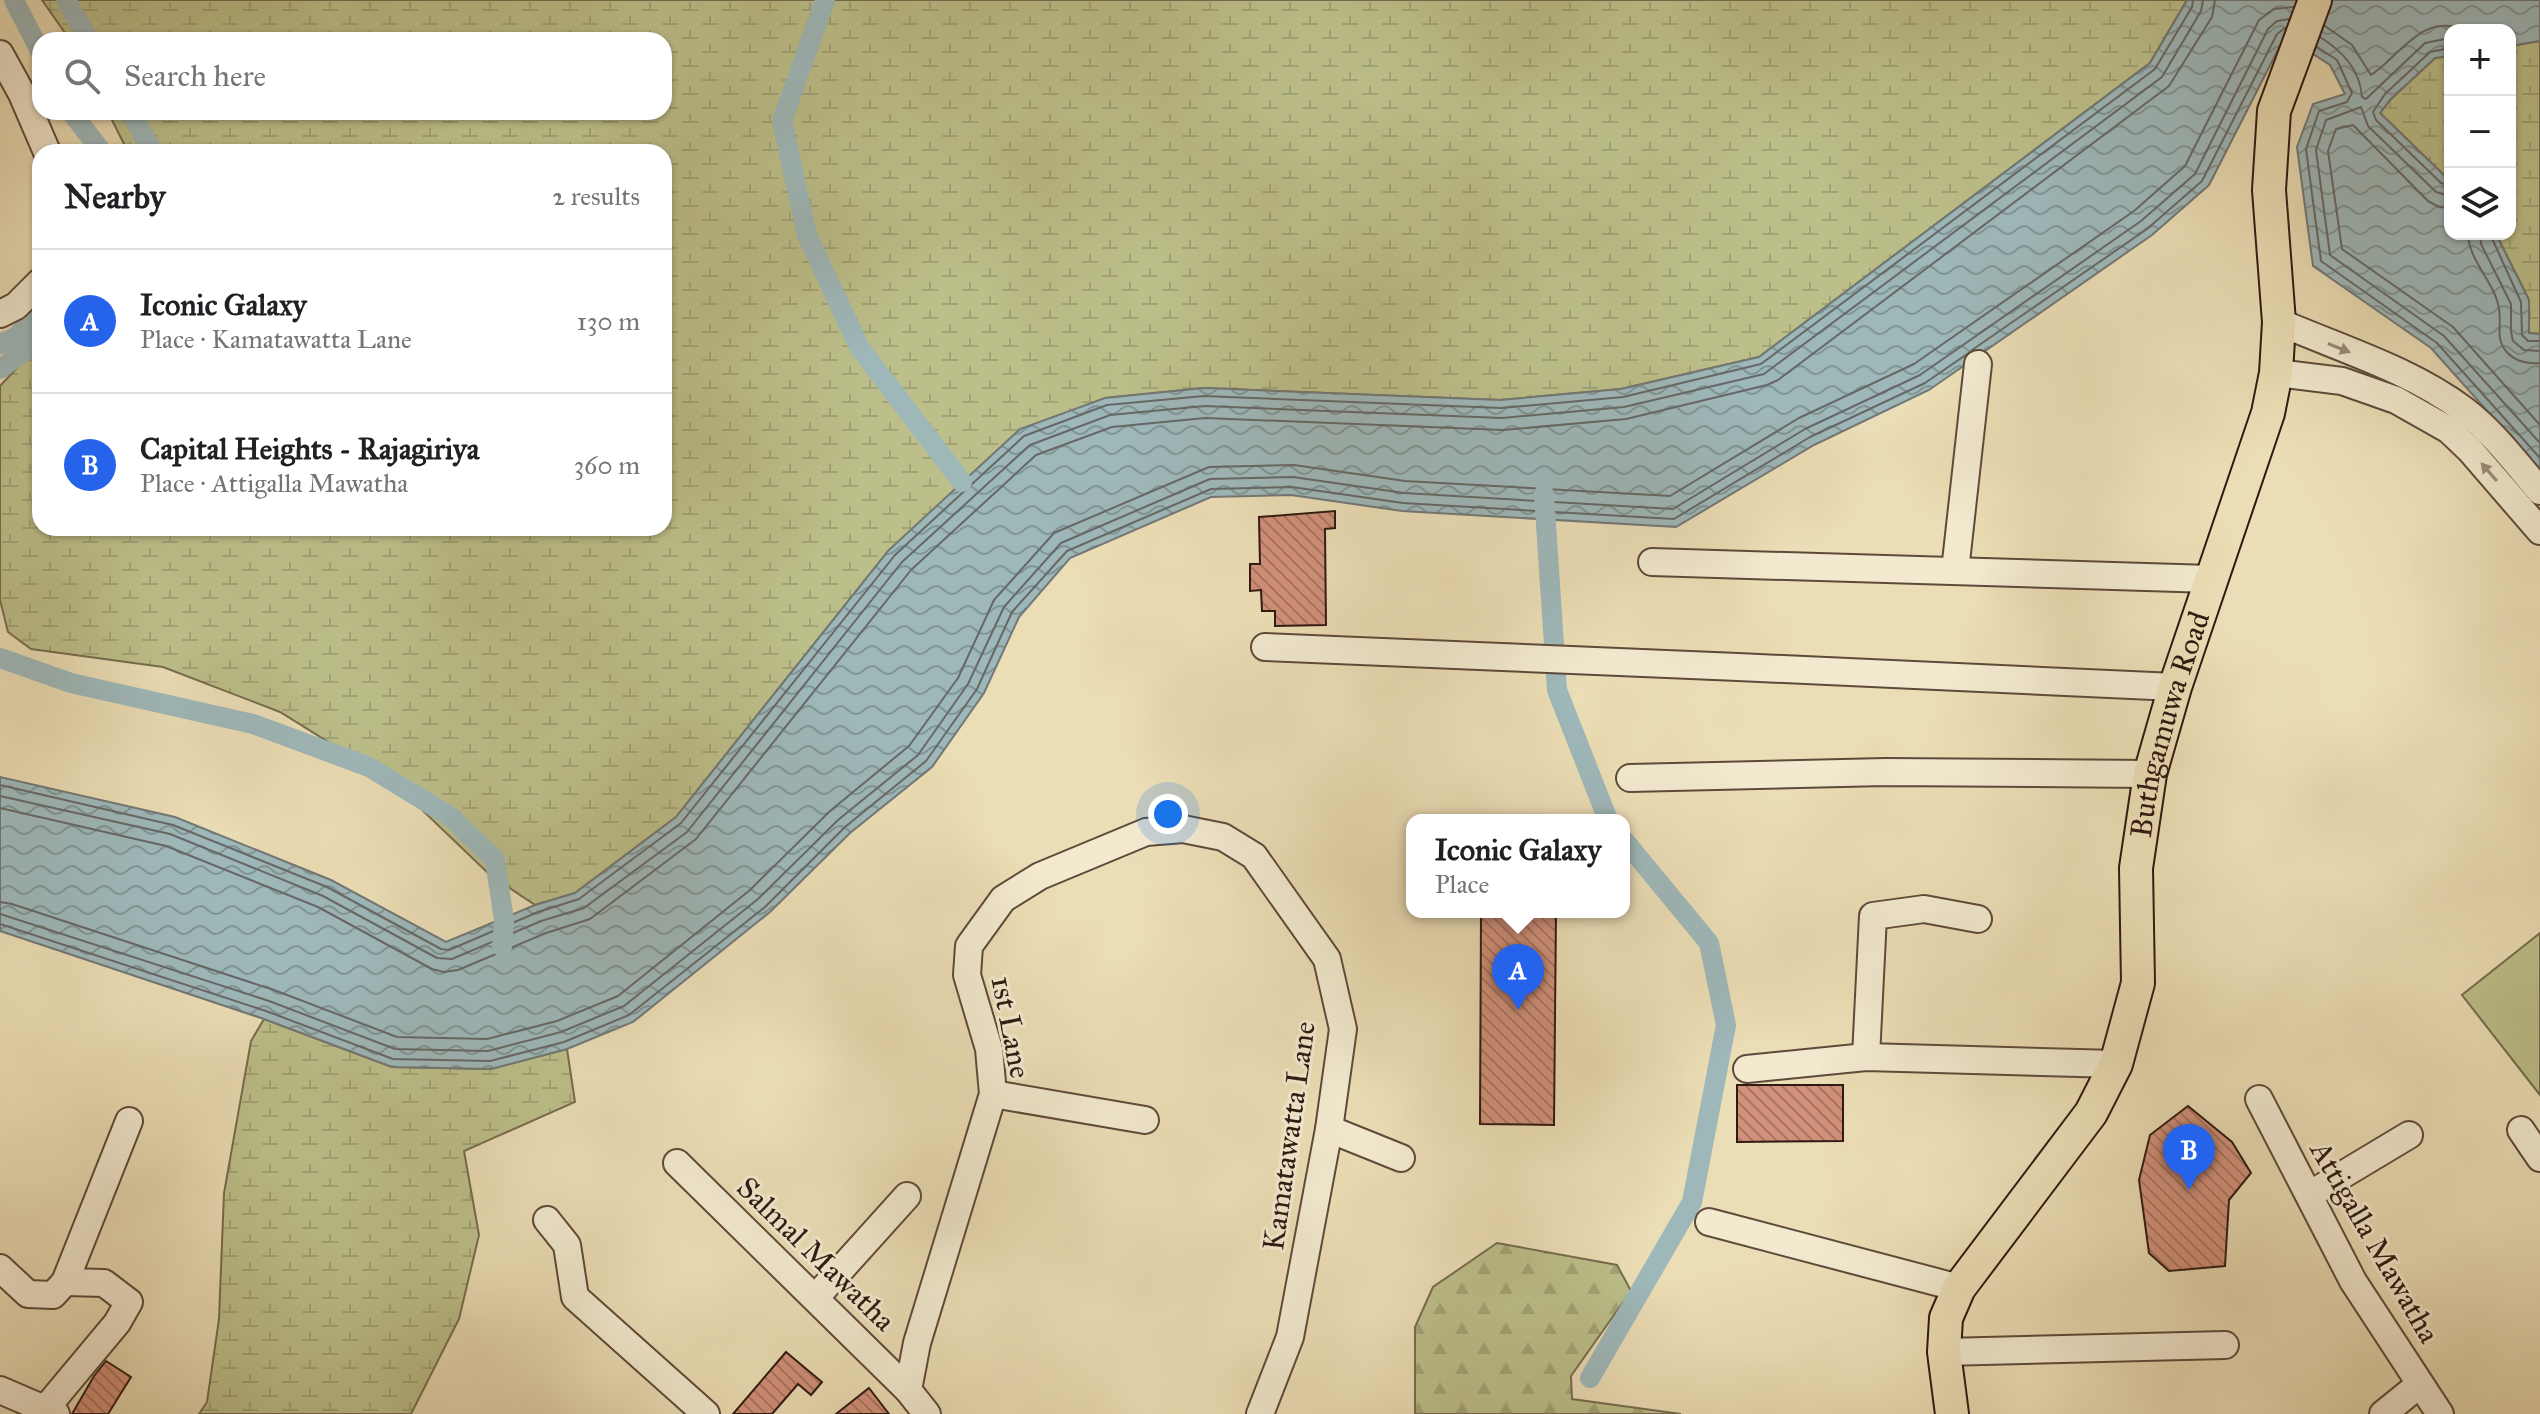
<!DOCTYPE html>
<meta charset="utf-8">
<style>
body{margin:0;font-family:"IM FELL Great Primer",serif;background:#f2f2f2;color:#202124}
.controls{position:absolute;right:24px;top:24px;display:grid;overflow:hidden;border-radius:16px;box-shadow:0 2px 6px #0004}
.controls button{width:72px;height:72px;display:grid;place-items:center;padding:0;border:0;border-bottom:2px solid #e0e0e0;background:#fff;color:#202124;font:40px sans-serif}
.you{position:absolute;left:1168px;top:814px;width:28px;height:28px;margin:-20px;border:6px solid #fff;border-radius:50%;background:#1a73e8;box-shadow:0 0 0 12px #1a73e833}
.badge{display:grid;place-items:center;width:52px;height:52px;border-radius:50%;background:#2563eb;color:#fff;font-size:26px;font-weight:700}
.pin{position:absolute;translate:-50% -66px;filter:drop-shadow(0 2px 4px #0008)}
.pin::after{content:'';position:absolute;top:42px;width:28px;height:24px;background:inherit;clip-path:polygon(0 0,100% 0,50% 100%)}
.popup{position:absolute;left:1406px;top:814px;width:224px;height:104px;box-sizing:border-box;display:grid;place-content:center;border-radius:16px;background:#fff;filter:drop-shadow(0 2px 6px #0005);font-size:26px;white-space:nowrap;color:#757577}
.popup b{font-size:30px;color:#202124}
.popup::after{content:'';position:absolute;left:50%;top:100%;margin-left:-16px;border:16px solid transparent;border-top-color:#fff}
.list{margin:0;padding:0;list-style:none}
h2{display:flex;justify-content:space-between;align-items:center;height:104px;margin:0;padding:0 32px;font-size:34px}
h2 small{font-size:26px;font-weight:400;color:#757577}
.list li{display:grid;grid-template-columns:52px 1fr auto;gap:24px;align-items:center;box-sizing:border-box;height:144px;padding:0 32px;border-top:2px solid #e0e0e0}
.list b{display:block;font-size:30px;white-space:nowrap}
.list p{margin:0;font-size:26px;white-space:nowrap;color:#757577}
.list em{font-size:26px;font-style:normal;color:#757577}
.icon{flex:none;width:44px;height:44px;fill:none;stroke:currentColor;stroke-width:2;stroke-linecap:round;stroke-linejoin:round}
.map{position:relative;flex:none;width:2540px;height:1414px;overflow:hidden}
.search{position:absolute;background:#fff;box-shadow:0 2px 6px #0004;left:32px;top:32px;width:640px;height:88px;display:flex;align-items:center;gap:20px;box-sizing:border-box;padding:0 28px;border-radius:24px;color:#757577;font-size:30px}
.panel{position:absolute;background:#fff;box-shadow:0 2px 6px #0004;left:32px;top:144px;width:640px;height:392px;border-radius:24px}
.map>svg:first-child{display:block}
.grass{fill:#bcbf8a;stroke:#766c4e;stroke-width:2}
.forest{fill:url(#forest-firs);stroke:#766c4e;stroke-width:2}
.wetland{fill:url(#wetland-marsh);stroke:#766c4e;stroke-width:2}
.water{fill:url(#water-waves);stroke:#727876;stroke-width:2}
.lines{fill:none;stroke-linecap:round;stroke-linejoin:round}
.shore{stroke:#666866;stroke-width:2}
.canal{stroke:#9eb8ba;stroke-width:20}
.building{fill:url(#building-back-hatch);stroke:#2f1911;stroke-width:2}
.minor-casing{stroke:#5e4a3a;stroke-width:30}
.major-casing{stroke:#2f1911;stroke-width:36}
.minor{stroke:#f2e9cf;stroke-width:26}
.major{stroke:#ebddb5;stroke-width:32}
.oneway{fill:#9a8b7a}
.labels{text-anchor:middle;stroke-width:6;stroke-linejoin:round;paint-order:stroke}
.street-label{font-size:30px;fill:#2f1911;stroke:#f2e9cf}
</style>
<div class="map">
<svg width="2540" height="1414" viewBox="0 0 2540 1414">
<defs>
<pattern id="forest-firs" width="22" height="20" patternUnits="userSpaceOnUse" patternTransform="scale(2)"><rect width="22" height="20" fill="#bcbf8a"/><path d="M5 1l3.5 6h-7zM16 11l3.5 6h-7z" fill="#a2a476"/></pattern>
<pattern id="wetland-marsh" width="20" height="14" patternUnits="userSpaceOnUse" patternTransform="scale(2)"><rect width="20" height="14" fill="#bcbf8a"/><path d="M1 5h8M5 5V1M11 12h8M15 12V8" fill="none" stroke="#a2a476"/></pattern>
<pattern id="water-waves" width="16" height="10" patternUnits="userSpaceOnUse" patternTransform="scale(2)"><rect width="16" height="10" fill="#9eb8ba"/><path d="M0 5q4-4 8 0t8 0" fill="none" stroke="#819596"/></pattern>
<pattern id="building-back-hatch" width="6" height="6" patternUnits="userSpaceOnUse" patternTransform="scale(2)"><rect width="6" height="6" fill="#d19079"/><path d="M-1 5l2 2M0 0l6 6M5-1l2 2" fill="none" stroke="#aa7562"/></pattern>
</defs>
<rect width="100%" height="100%" fill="#ebddb5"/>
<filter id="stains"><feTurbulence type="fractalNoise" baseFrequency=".0025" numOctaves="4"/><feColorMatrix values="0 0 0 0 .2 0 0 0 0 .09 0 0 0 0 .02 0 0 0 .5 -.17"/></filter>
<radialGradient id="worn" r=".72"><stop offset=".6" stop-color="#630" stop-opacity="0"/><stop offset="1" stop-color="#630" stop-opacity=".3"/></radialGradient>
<!-- grass -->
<polygon class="grass" points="2540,933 2540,1095 2462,995"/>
<!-- forest -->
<polygon class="forest" points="1497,1243 1617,1265 1631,1291 1571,1376 1572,1399 1681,1414 1415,1414 1415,1327 1433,1287"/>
<!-- wetland -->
<g class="wetland">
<polygon points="42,0 2187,0 2150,63 1759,357 1621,389 1500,400 1204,388 1105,398 889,550 676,817 575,893 535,905 490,875 394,783 280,712 163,667 31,649 8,632 0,600 0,386 40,343 40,528 664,528 664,152 128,152 108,112 664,112 664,40 70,40"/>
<polygon points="2540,41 2540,334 2529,333 2529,300 2496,234 2510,234 2510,46"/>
<polygon points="2450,56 2450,181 2380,113 2390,100 2435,58"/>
<polygon points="264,1019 392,1067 491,1069 567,1049 575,1102 464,1151 479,1235 459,1319 411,1414 199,1414 207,1402 219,1319 224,1193 251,1041"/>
</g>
<!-- water -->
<polygon class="water" points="2187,0 2540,0 2540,41 2510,46 2510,30 2450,30 2450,56 2435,58 2390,100 2380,113 2450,181 2450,234 2496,234 2529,300 2529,333 2540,334 2540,470 2431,348 2313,266 2297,147 2313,104 2345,94 2330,65 2285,36 2209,185 2152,235 1929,390 1814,445 1676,527 1402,511 1291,495 1211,497 1070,558 1019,617 984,693 932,767 850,833 770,912 633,1022 567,1049 491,1069 392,1067 264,1019 0,931 0,777 175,817 331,880 446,942 535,905 575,893 676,817 889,550 1020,429 1105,398 1204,388 1500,400 1621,389 1759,357 2150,63"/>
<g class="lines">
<!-- shore -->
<g class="shore">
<path d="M2325,26l27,19 19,30c29,-19 51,-63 93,-45"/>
<path d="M2320,37c22,14 40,32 42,60l4,2 59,-56 25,-5"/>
<polyline points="2317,47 2337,60 2352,93 2347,102 2319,111 2306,149 2321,261 2437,343 2540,458"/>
<polyline points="2450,48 2430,52 2385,94 2373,112 2376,120 2441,183 2450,186"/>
<polyline points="2450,196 2436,192 2368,126 2361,107 2326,120 2316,150 2330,255 2444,336 2540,443"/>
<polyline points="2450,208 2439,207 2428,201 2353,125 2336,129 2328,151 2342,249 2453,327 2540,425"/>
<path d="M2468,234c1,28 27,48 31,75 3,15 -4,29 7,42 9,11 21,13 34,12"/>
<polyline points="2480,234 2481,244 2511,304 2511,332 2513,341 2524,350 2540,351"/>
<polyline points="2490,234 2521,302 2522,335 2528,341 2540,341"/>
<polyline points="1972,350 2147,229 2202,181 2277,34 2285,28"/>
<polyline points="0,785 173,825 327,887 441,949 449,950 538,912 579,899 681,823 895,555 1024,436 1107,405 1204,396 1501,408 1623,397 1761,364 2155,69 2192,7 2193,0"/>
<polyline points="0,796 170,834 323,896 437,958 452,959 541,921 584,908 687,832 902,562 1030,445 1110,415 1205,406 1502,418 1624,407 1764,374 2162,77 2201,11 2203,0"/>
<polyline points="0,808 166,846 318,907 432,969 444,972 458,970 546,933 590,919 696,839 911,570 1036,455 1112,427 1205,418 1503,430 1626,419 1767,385 1778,380 2169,86 2212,17 2215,0"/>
<polyline points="0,902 12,904 274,990 397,1037 487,1039 557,1021 618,996 750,890 830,811 909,746 958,678 994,600 1054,533 1209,467 1294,465 1405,481 1670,496 1799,418 1914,364 2134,211 2185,166 2259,20 2274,9 2293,7"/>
<polyline points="0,914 269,1001 395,1049 488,1051 561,1032 624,1006 758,899 838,820 918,755 968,684 1004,607 1061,543 1210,479 1293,477 1404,493 1673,509 1805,429 1920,375 2141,221 2195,174 2268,29 2277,21 2289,19"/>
<polyline points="0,924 266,1011 393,1059 490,1061 564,1042 629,1015 765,907 845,827 926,761 977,689 1012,612 1067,551 1211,489 1292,487 1403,503 1674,519 1810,437 1925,383 1970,352"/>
</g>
<!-- canal -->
<g class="canal">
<polyline points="14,0 40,51"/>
<polyline points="66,0 89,40"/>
<polyline points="825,0 782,121 807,235 859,347 962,482"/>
<polyline points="71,112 102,152"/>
<polyline points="130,112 153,152"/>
<polyline points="0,344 16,337 40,312"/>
<polyline points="0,369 40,340"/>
<polyline points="1544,494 1557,690 1608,820"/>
<polyline points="0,658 71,683 253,724 369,767 451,817 495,860 504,920 502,947"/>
<polyline points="1590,1378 1692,1202 1726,1025 1709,943 1624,840"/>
</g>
</g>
<!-- building -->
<g class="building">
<polygon points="1335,511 1335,528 1325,529 1326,625 1275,626 1275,611 1262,611 1261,590 1250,591 1250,564 1260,564 1259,517"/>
<polygon points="1481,912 1556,912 1554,1125 1480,1124"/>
<polygon points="1737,1085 1843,1085 1843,1141 1737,1142"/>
<polygon points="2188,1106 2232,1142 2251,1173 2229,1200 2225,1266 2169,1271 2149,1253 2139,1180 2150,1135"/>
<polygon points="786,1352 822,1382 811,1395 798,1384 772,1414 733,1414"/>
<polygon points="106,1361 131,1377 108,1414 72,1414 94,1376"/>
<polygon points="869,1388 889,1414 836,1414"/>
</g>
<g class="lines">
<defs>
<g id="minor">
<polyline points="0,54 22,94 47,152"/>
<polyline points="0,314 16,306 40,282"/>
<path d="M2279,322c62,27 130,47 185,88 29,22 52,53 76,81"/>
<polyline points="2276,373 2342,381 2396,400 2449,430 2470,450 2540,531"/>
<polyline points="1652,562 2211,579"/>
<polyline points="1955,571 1978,364"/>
<path d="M1265,647c303,14 607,24 910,40"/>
<polyline points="1630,778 1885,772 2150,774"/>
<polyline points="1866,1057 1873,916 1924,909 1978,919"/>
<polyline points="1747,1069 1866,1057 2116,1064"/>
<polyline points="993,1094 1145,1120"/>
<polyline points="2259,1099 2353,1281 2440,1414"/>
<polyline points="1329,1129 1401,1158"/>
<polyline points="2521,1130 2540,1158"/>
<polyline points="677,1163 908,1390"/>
<polyline points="2309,1195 2409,1135"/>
<polyline points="547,1220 567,1245 575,1297 706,1414"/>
<polyline points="1709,1222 1959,1288"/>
<polyline points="0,1268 28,1294 53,1295 65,1282 129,1121"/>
<polyline points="816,1297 907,1196"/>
<polyline points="1944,1352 2225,1345"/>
<polyline points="0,1390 56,1414"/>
<polyline points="46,1408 117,1323 129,1302 104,1283 65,1282"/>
<polyline points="927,1414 908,1390 917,1343 993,1094 989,1049 967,975 969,946 1003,899 1040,876 1146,832 1183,829 1223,837 1254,856 1327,959 1343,1029 1329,1129 1290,1337 1260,1414"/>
<polyline points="2383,1414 2420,1384"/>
</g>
<g id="major">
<path id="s1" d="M1952,1414l-8,-62 2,-34 13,-30 132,-175 25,-49 22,-81 -2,-115 14,-94 25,-87 93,-274 8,-40 3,-51 -10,-132 5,-79 41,-111"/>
</g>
</defs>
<!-- minor casing -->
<use href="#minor" class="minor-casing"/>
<!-- major casing -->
<use href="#major" class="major-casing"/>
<!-- minor -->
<use href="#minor" class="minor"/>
<!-- major -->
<use href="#major" class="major"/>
</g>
<!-- one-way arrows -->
<defs><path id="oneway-solid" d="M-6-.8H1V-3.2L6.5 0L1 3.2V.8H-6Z" transform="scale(2)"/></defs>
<g class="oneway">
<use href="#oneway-solid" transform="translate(2339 348) rotate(22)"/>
<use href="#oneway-solid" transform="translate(2489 472) rotate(-131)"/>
</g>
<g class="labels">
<!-- street labels -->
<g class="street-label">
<text dy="10" stroke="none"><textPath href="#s1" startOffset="750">Buthgamuwa Road</textPath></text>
<text transform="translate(1011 1027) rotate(79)" y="10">1st Lane</text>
<text transform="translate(1289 1136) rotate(-82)" y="10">Kamatawatta Lane</text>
<text transform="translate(2375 1242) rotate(60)" y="10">Attigalla Mawatha</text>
<text transform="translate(816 1254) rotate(44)" y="10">Salmal Mawatha</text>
</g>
</g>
<rect width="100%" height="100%" filter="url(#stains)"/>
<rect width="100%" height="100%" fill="url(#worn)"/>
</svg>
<div class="controls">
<button>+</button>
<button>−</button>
<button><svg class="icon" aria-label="layers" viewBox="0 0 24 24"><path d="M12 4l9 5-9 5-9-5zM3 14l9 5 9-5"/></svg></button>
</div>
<div class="you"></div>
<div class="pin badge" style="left:1518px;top:1010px">A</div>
<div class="popup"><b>Iconic Galaxy</b>Place</div>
<div class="pin badge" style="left:2189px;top:1190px">B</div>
<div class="search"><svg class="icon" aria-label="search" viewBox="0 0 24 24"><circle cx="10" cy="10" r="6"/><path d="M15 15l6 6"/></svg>Search here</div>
<section class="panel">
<h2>Nearby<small>2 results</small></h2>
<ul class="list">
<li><span class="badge">A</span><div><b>Iconic Galaxy</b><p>Place · Kamatawatta Lane</p></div><em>130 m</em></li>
<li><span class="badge">B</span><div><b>Capital Heights - Rajagiriya</b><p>Place · Attigalla Mawatha</p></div><em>360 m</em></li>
</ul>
</section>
</div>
